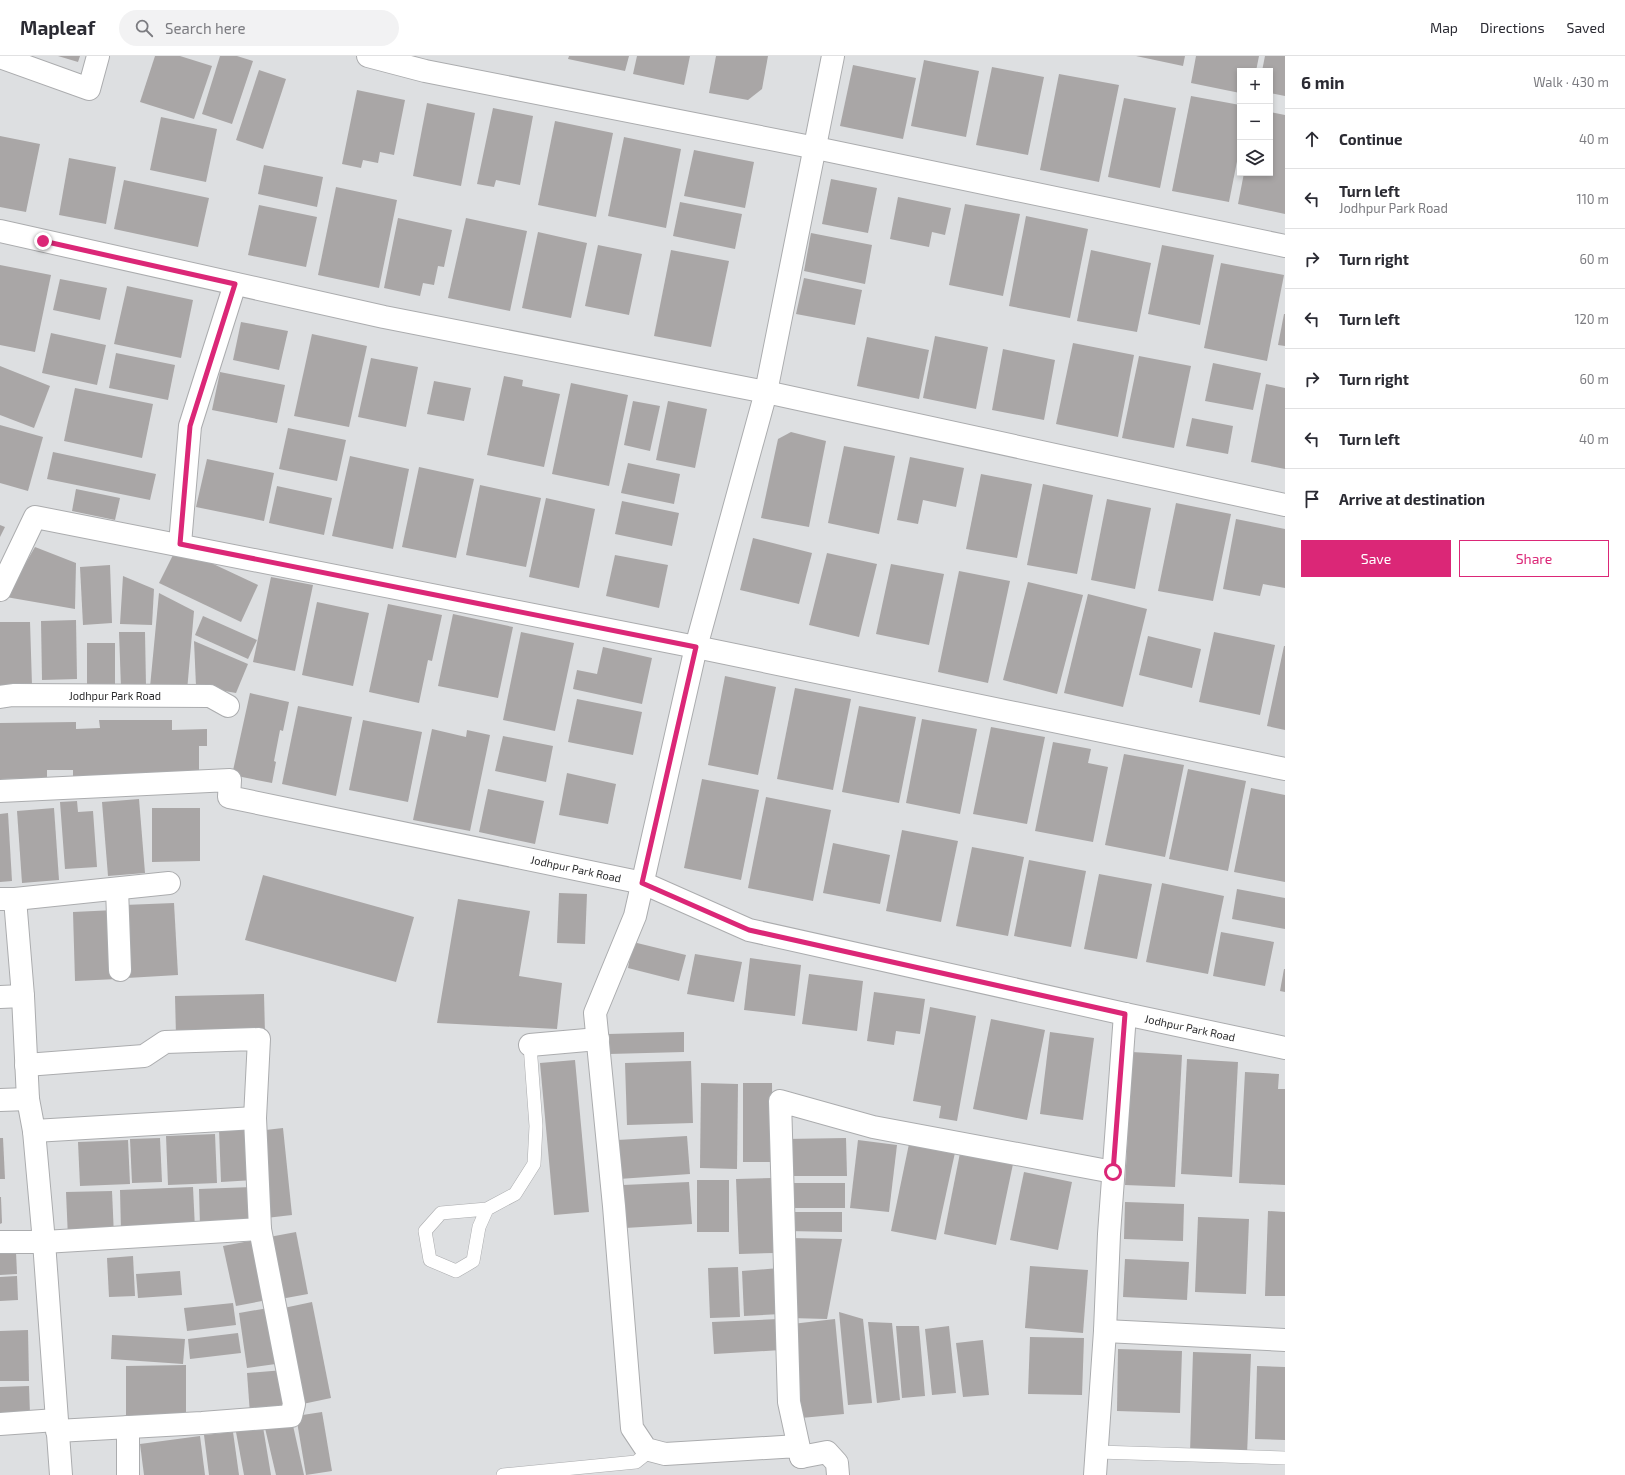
<!DOCTYPE html>
<meta charset="utf-8">
<style>
body{margin:0;font-family:"Exo 2",sans-serif;background:#f2f2f3;color:#2b2b33}
.controls{position:absolute;right:12px;top:12px;display:grid;overflow:hidden;border-radius:0px;box-shadow:0 2px 6px #0003}
.controls button{width:36px;height:36px;display:grid;place-items:center;padding:0;border:0;border-bottom:1px solid #e1e1e2;background:#fff;color:#2b2b33;font:20px sans-serif}
.stop{position:absolute;width:12px;height:12px;margin:-9px;border:3px solid #db2777;border-radius:50%;background:#fff}
.stop.end{background:#db2777;border-color:#fff;box-shadow:0 1px 4px #0008}
.list{margin:0;padding:0;list-style:none}
h2{display:flex;justify-content:space-between;align-items:center;height:52px;margin:0;padding:0 16px;font-size:17px}
h2 small{font-size:13px;font-weight:400;color:#7c7c81}
.list li{display:grid;grid-template-columns:26px 1fr auto;gap:12px;align-items:center;box-sizing:border-box;height:60px;padding:0 16px;border-top:1px solid #e1e1e2}
.list b{display:block;font-size:15px;white-space:nowrap}
.list p{margin:0;font-size:13px;white-space:nowrap;color:#7c7c81}
.list em{font-size:13px;font-style:normal;color:#7c7c81}
.actions{display:flex;gap:8px;padding:12px 16px}
.actions a{flex:1;padding:9px 0;border:1px solid #db2777;border-radius:0px;text-align:center;font-size:14px;color:#db2777}
.actions .main{background:#db2777;color:#fff}
.icon{flex:none;width:22px;height:22px;fill:none;stroke:currentColor;stroke-width:2;stroke-linecap:round;stroke-linejoin:round}
.map{position:relative;flex:none;width:1285px;height:1419px;overflow:hidden}
header{display:flex;align-items:center;gap:24px;box-sizing:border-box;height:56px;padding:0 20px;background:#fff;border-bottom:1px solid #e1e1e2}
header strong{font-size:19px}
nav{display:flex;gap:22px;margin-inline-start:auto;font-size:14px}
.search{width:280px;height:36px;background:#f2f2f3;display:flex;align-items:center;gap:10px;box-sizing:border-box;padding:0 14px;border-radius:22px;color:#7c7c81;font-size:15px}
main{display:flex}
aside{flex:1;background:#fff}
.map>svg:first-child{display:block}
.building{fill:#a9a6a6}
.lines{fill:none;stroke-linecap:round;stroke-linejoin:round}
.service-casing{stroke:#abacae;stroke-width:14}
.minor-casing{stroke:#abacae;stroke-width:24}
.service{stroke:#fff;stroke-width:13}
.minor{stroke:#fff;stroke-width:22}
.route{stroke:#db2777;stroke-width:5}
.labels{text-anchor:middle;stroke-width:4;stroke-linejoin:round;paint-order:stroke}
.street-label{font-size:11px;fill:#2c2c2d;stroke:#fff}
</style>
<header>
<strong>Mapleaf</strong>
<div class="search"><svg class="icon" aria-label="search" viewBox="0 0 24 24"><circle cx="10" cy="10" r="6"/><path d="M15 15l6 6"/></svg>Search here</div>
<nav><a>Map</a><a>Directions</a><a>Saved</a></nav>
</header>
<main>
<div class="map">
<svg width="1285" height="1419" viewBox="0 0 1285 1419">
<rect width="100%" height="100%" fill="#dddfe1"/>
<!-- building -->
<g class="building">
<polygon points="58,0 80,0 78,6"/>
<polygon points="155,0 180,0 212,10 194,63 140,46"/>
<polygon points="220,0 237,0 253,5 232,68 202,58"/>
<polygon points="569,0 629,0 625,15 568,3"/>
<polygon points="637,0 690,0 684,29 633,18"/>
<polygon points="716,0 768,0 762,33 748,44 709,37"/>
<polygon points="1136,0 1185,0 1183,10"/>
<polygon points="1196,0 1259,0 1256,15 1240,15 1240,37 1191,27"/>
<polygon points="1265,0 1285,0 1285,40 1270,37 1270,15 1262,15"/>
<polygon points="924,4 979,15 966,81 911,70"/>
<polygon points="853,9 916,22 903,83 840,70"/>
<polygon points="992,11 1044,21 1028,99 976,89"/>
<polygon points="259,14 286,23 263,93 236,84"/>
<polygon points="1059,18 1119,29 1099,126 1040,114"/>
<polygon points="357,34 405,44 394,99 380,96 378,107 363,104 361,112 342,108"/>
<polygon points="1191,40 1240,49 1240,90 1229,146 1172,135"/>
<polygon points="1124,42 1176,52 1160,132 1108,121"/>
<polygon points="427,47 475,57 461,130 413,120"/>
<polygon points="493,52 533,60 520,129 496,124 494,131 477,128"/>
<polygon points="1270,56 1285,59 1285,158 1238,148 1244,117 1270,117"/>
<polygon points="161,61 217,73 206,126 150,114"/>
<polygon points="555,65 613,77 596,161 538,149"/>
<polygon points="0,80 40,88 26,156 0,151"/>
<polygon points="624,81 681,93 666,172 608,160"/>
<polygon points="694,94 754,106 745,152 684,140"/>
<polygon points="69,102 116,111 106,168 59,159"/>
<polygon points="264,109 323,121 317,151 258,138"/>
<polygon points="831,123 877,132 868,177 822,168"/>
<polygon points="124,124 209,142 198,191 114,173"/>
<polygon points="336,131 397,144 379,232 318,219"/>
<polygon points="898,141 951,152 945,179 932,176 929,191 890,183"/>
<polygon points="680,146 742,158 735,193 673,180"/>
<polygon points="965,148 1020,158 1003,240 949,229"/>
<polygon points="259,149 317,161 306,211 248,199"/>
<polygon points="1026,160 1088,173 1070,262 1009,250"/>
<polygon points="398,162 452,174 444,211 438,210 434,229 423,227 420,240 384,232"/>
<polygon points="466,162 527,175 510,255 448,242"/>
<polygon points="538,176 587,187 571,262 522,252"/>
<polygon points="811,177 872,189 865,228 804,215"/>
<polygon points="598,189 642,198 629,259 585,250"/>
<polygon points="1162,189 1214,199 1200,269 1148,258"/>
<polygon points="671,194 729,205 711,291 654,280"/>
<polygon points="1091,194 1151,207 1137,276 1077,265"/>
<polygon points="1221,207 1284,219 1267,305 1204,292"/>
<polygon points="0,209 51,219 35,296 0,289"/>
<polygon points="804,222 862,234 855,269 796,258"/>
<polygon points="60,223 107,232 100,264 53,254"/>
<polygon points="127,230 193,244 181,302 114,288"/>
<polygon points="1284,258 1285,258 1285,290 1278,289"/>
<polygon points="241,266 288,275 279,314 233,304"/>
<polygon points="51,277 106,289 97,329 42,317"/>
<polygon points="312,278 367,290 349,371 294,360"/>
<polygon points="935,280 988,291 976,353 923,342"/>
<polygon points="867,281 929,294 919,343 857,330"/>
<polygon points="1073,287 1134,299 1118,381 1056,368"/>
<polygon points="1003,293 1055,304 1044,364 992,354"/>
<polygon points="116,297 175,309 168,344 109,332"/>
<polygon points="1139,300 1191,310 1174,392 1122,382"/>
<polygon points="371,302 418,311 406,371 358,361"/>
<polygon points="1213,307 1261,317 1253,354 1205,345"/>
<polygon points="0,310 50,330 34,372 0,359"/>
<polygon points="220,316 285,329 277,367 212,354"/>
<polygon points="504,320 523,324 522,330 560,338 544,411 487,399"/>
<polygon points="434,325 471,332 464,365 427,358"/>
<polygon points="571,327 628,339 609,430 552,418"/>
<polygon points="1266,328 1285,332 1285,413 1251,406"/>
<polygon points="75,332 153,348 142,402 64,385"/>
<polygon points="633,345 660,350 650,395 624,389"/>
<polygon points="668,345 707,353 695,412 656,404"/>
<polygon points="1192,362 1233,370 1228,398 1186,390"/>
<polygon points="0,369 43,381 28,435 0,427"/>
<polygon points="288,372 346,384 337,425 279,413"/>
<polygon points="791,376 826,385 809,471 761,462 778,383"/>
<polygon points="844,390 895,400 879,478 828,467"/>
<polygon points="53,396 156,418 150,444 47,423"/>
<polygon points="350,400 409,413 393,493 332,480"/>
<polygon points="910,401 964,412 956,451 923,444 918,468 897,464"/>
<polygon points="207,403 274,417 264,465 196,451"/>
<polygon points="628,407 680,418 674,448 621,437"/>
<polygon points="419,411 474,423 456,502 402,491"/>
<polygon points="981,418 1032,428 1017,502 966,493"/>
<polygon points="1043,428 1093,439 1077,518 1027,509"/>
<polygon points="480,429 541,442 526,511 466,499"/>
<polygon points="277,430 332,442 324,479 269,467"/>
<polygon points="76,433 120,442 115,464 72,455"/>
<polygon points="546,442 595,453 579,532 529,521"/>
<polygon points="1107,443 1151,452 1135,533 1091,524"/>
<polygon points="622,445 679,457 672,490 615,478"/>
<polygon points="1176,447 1231,458 1213,545 1158,535"/>
<polygon points="1236,463 1285,473 1285,532 1263,528 1260,540 1223,533"/>
<polygon points="0,469 5,471 0,481"/>
<polygon points="753,482 812,497 799,548 740,534"/>
<polygon points="35,491 76,507 75,553 6,541"/>
<polygon points="177,491 258,529 241,566 159,527"/>
<polygon points="827,497 877,508 859,581 809,569"/>
<polygon points="615,499 668,509 659,552 606,540"/>
<polygon points="891,508 944,518 929,589 876,578"/>
<polygon points="110,509 112,567 83,569 80,511"/>
<polygon points="959,515 1010,525 988,627 938,616"/>
<polygon points="123,520 154,533 152,569 120,568"/>
<polygon points="271,521 313,529 295,615 253,606"/>
<polygon points="1028,526 1083,539 1057,638 1003,624"/>
<polygon points="159,537 194,555 187,635 150,631"/>
<polygon points="1088,538 1147,553 1123,651 1064,637"/>
<polygon points="317,546 369,557 353,630 302,619"/>
<polygon points="388,548 442,559 432,605 428,604 419,647 369,636"/>
<polygon points="453,558 513,571 498,642 438,630"/>
<polygon points="203,560 257,584 248,603 195,579"/>
<polygon points="76,564 77,623 42,624 41,565"/>
<polygon points="0,566 30,566 32,629 0,630"/>
<polygon points="119,576 145,576 146,631 121,632"/>
<polygon points="521,576 574,587 555,675 503,664"/>
<polygon points="1214,576 1275,589 1260,659 1199,646"/>
<polygon points="1148,580 1201,593 1192,632 1139,619"/>
<polygon points="194,585 248,608 236,637 196,630"/>
<rect x="87" y="587" width="28" height="46"/>
<polygon points="1284,590 1285,590 1285,674 1267,670"/>
<polygon points="603,591 652,602 642,648 573,633 577,614 597,618"/>
<polygon points="725,620 776,631 758,719 708,709"/>
<polygon points="795,632 851,643 833,734 777,723"/>
<polygon points="250,637 289,646 283,675 280,674 274,705 276,706 272,727 232,719"/>
<polygon points="577,643 642,656 633,699 568,686"/>
<polygon points="298,650 352,661 336,740 282,728"/>
<polygon points="859,650 916,661 899,747 842,736"/>
<polygon points="922,663 977,673 960,758 906,747"/>
<polygon points="99,664 172,664 172,674 207,673 207,690 199,690 199,721 73,722 73,714 47,714 47,722 0,723 0,667 76,666 76,673 100,672"/>
<polygon points="363,664 422,676 408,746 349,734"/>
<polygon points="991,671 1045,681 1027,768 973,758"/>
<polygon points="432,673 466,681 467,674 490,679 470,775 413,764"/>
<polygon points="503,680 553,690 546,726 495,715"/>
<polygon points="1053,686 1091,693 1088,707 1108,711 1093,786 1035,775"/>
<polygon points="1124,698 1184,709 1165,801 1105,789"/>
<polygon points="1188,713 1246,725 1228,815 1169,803"/>
<polygon points="567,717 616,728 608,768 559,759"/>
<polygon points="702,723 759,734 741,824 684,812"/>
<polygon points="1251,732 1285,739 1285,826 1234,816"/>
<polygon points="488,733 544,745 535,788 479,776"/>
<polygon points="766,741 831,754 813,845 748,832"/>
<polygon points="139,743 145,817 108,820 102,746"/>
<polygon points="77,745 78,756 93,755 97,811 65,813 60,746"/>
<polygon points="54,752 59,824 22,827 17,755"/>
<polygon points="152,752 200,752 200,805 152,806"/>
<polygon points="8,757 12,825 0,826 0,758"/>
<polygon points="902,774 958,785 941,866 886,855"/>
<polygon points="833,787 890,799 880,848 823,837"/>
<polygon points="972,791 1024,801 1008,880 956,870"/>
<polygon points="1029,804 1086,815 1071,891 1014,880"/>
<polygon points="1099,818 1152,828 1137,903 1084,893"/>
<polygon points="263,819 414,861 396,926 245,884"/>
<polygon points="1162,827 1224,840 1208,918 1146,906"/>
<polygon points="1237,833 1285,842 1285,873 1232,863"/>
<polygon points="559,837 587,838 585,888 557,887"/>
<polygon points="458,843 530,855 519,920 562,927 557,973 437,967"/>
<polygon points="174,847 178,919 127,922 124,849"/>
<polygon points="115,854 117,923 75,925 73,856"/>
<polygon points="1221,876 1274,886 1265,930 1213,920"/>
<polygon points="633,886 686,899 679,925 628,912"/>
<polygon points="695,898 742,906 734,946 687,938"/>
<polygon points="750,902 801,909 795,960 744,954"/>
<polygon points="1284,913 1285,913 1285,936 1280,935"/>
<polygon points="809,918 863,925 857,975 802,968"/>
<polygon points="874,936 925,943 920,978 896,975 894,989 867,985"/>
<polygon points="264,938 265,978 176,980 175,940"/>
<polygon points="930,951 976,960 957,1065 939,1062 941,1050 913,1045"/>
<polygon points="991,963 1045,974 1027,1064 973,1053"/>
<polygon points="684,976 684,996 609,998 608,978"/>
<polygon points="1050,976 1094,982 1083,1064 1040,1058"/>
<polygon points="1132,996 1182,999 1175,1131 1125,1129"/>
<polygon points="1187,1003 1238,1006 1232,1121 1181,1118"/>
<polygon points="575,1004 589,1156 554,1159 540,1007"/>
<polygon points="691,1005 693,1067 627,1069 625,1007"/>
<polygon points="1245,1016 1279,1018 1278,1033 1285,1033 1285,1129 1239,1127"/>
<polygon points="701,1027 738,1028 737,1113 700,1112"/>
<polygon points="743,1027 772,1027 773,1106 743,1106"/>
<polygon points="252,1072 254,1124 221,1126 219,1073"/>
<polygon points="283,1072 292,1159 266,1162 257,1075"/>
<polygon points="215,1078 217,1127 168,1129 166,1080"/>
<polygon points="687,1080 690,1118 619,1123 617,1084"/>
<polygon points="0,1082 3,1082 5,1123 0,1123"/>
<polygon points="160,1082 162,1126 132,1127 130,1083"/>
<polygon points="846,1082 847,1120 786,1120 785,1083"/>
<polygon points="910,1083 956,1092 936,1184 891,1175"/>
<polygon points="128,1084 130,1128 80,1130 78,1086"/>
<polygon points="858,1084 897,1089 889,1156 850,1152"/>
<polygon points="960,1097 1013,1108 996,1189 944,1178"/>
<polygon points="1024,1116 1072,1126 1058,1194 1010,1184"/>
<polygon points="772,1122 774,1197 739,1198 736,1123"/>
<rect x="697" y="1124" width="32" height="52"/>
<polygon points="689,1126 692,1168 625,1172 623,1129"/>
<rect x="787" y="1127" width="58" height="25"/>
<polygon points="193,1131 195,1173 121,1176 120,1134"/>
<polygon points="252,1131 253,1168 200,1170 199,1133"/>
<polygon points="112,1135 114,1180 68,1182 66,1136"/>
<polygon points="0,1141 1,1141 2,1167 0,1168"/>
<polygon points="1125,1146 1184,1148 1183,1185 1124,1183"/>
<polygon points="1268,1155 1285,1156 1285,1240 1265,1240"/>
<polygon points="786,1156 842,1156 842,1176 786,1175"/>
<polygon points="1198,1161 1249,1163 1246,1238 1195,1236"/>
<polygon points="296,1176 308,1238 275,1244 264,1182"/>
<polygon points="789,1182 842,1183 827,1263 790,1262"/>
<polygon points="255,1184 267,1244 236,1250 223,1190"/>
<polygon points="16,1196 17,1218 0,1219 0,1197"/>
<polygon points="133,1200 135,1240 109,1241 107,1202"/>
<polygon points="1125,1203 1189,1206 1187,1244 1123,1241"/>
<polygon points="1030,1210 1088,1214 1083,1277 1025,1272"/>
<polygon points="738,1211 740,1261 710,1262 708,1212"/>
<polygon points="779,1212 781,1258 744,1260 742,1215"/>
<polygon points="180,1215 182,1239 138,1242 136,1218"/>
<polygon points="17,1220 18,1244 0,1245 0,1221"/>
<polygon points="312,1246 331,1342 298,1349 279,1253"/>
<polygon points="233,1247 236,1269 187,1275 184,1252"/>
<polygon points="274,1251 283,1307 247,1312 239,1257"/>
<polygon points="839,1256 863,1263 872,1347 848,1349"/>
<polygon points="779,1263 781,1294 714,1298 712,1266"/>
<polygon points="835,1263 844,1358 801,1362 792,1268"/>
<polygon points="868,1266 892,1267 900,1344 877,1347"/>
<polygon points="896,1270 919,1270 925,1340 902,1342"/>
<polygon points="949,1270 956,1337 932,1339 925,1273"/>
<polygon points="28,1274 29,1325 0,1325 0,1275"/>
<polygon points="238,1277 241,1297 190,1303 188,1283"/>
<polygon points="112,1279 185,1283 183,1308 111,1303"/>
<polygon points="1030,1281 1084,1282 1082,1339 1028,1338"/>
<polygon points="983,1284 989,1339 963,1341 956,1287"/>
<polygon points="1118,1293 1182,1295 1180,1357 1117,1355"/>
<polygon points="1193,1296 1251,1298 1247,1399 1190,1397"/>
<polygon points="186,1309 186,1366 126,1366 126,1310"/>
<polygon points="1257,1310 1285,1311 1285,1384 1255,1383"/>
<polygon points="284,1314 287,1355 250,1358 247,1317"/>
<polygon points="29,1330 30,1358 0,1358 0,1331"/>
<polygon points="322,1356 332,1415 306,1419 296,1360"/>
<polygon points="292,1365 304,1419 276,1419 265,1372"/>
<polygon points="263,1371 271,1419 244,1419 236,1376"/>
<polygon points="233,1376 239,1419 209,1419 204,1379"/>
<polygon points="200,1380 205,1419 144,1419 140,1388"/>
</g>
<g class="lines">
<defs>
<g id="service">
<polyline points="487,1153 441,1157 425,1175 430,1204 456,1215 473,1205 479,1171 487,1153 515,1138 534,1108 536,1070 530,989"/>
<polyline points="1098,1396 1285,1402"/>
<polyline points="503,1419 636,1406 651,1394"/>
</g>
<g id="minor">
<polyline points="368,0 425,15 816,92 1285,190"/>
<polyline points="833,0 766,336 696,591 635,860 595,957 614,1150 632,1372 646,1393 665,1398 798,1390 801,1401 827,1396 837,1407 838,1419"/>
<polyline points="0,1 89,33 98,0"/>
<polyline points="0,175 384,261 766,336 1285,449"/>
<polyline points="180,488 190,370 235,228"/>
<polyline points="0,534 35,461 696,591 1285,713"/>
<polyline points="0,641 13,639 210,640 228,650"/>
<polyline points="0,735 230,724 229,741 643,827 749,874 1125,958 1285,992"/>
<polyline points="117,833 120,914"/>
<polyline points="0,843 15,843 23,940 28,1043 34,1075 44,1186 61,1419"/>
<polyline points="15,843 169,827"/>
<polyline points="0,941 23,940"/>
<polyline points="530,989 598,983"/>
<polyline points="26,1009 144,1000 165,986 259,983 255,1062 260,1173 294,1348 291,1360 202,1367 57,1375"/>
<polyline points="0,1044 28,1043"/>
<polyline points="34,1075 255,1062"/>
<polyline points="0,1186 44,1186 260,1173"/>
<polyline points="1105,1275 1285,1284"/>
<polyline points="0,1368 56,1364"/>
<polyline points="128,1371 128,1419"/>
<polyline points="801,1401 789,1346 780,1045 873,1071 1113,1116"/>
<polyline points="1095,1419 1105,1275 1109,1178 1125,958"/>
</g>
</defs>
<!-- service casing -->
<use href="#service" class="service-casing"/>
<!-- minor casing -->
<use href="#minor" class="minor-casing"/>
<!-- service -->
<use href="#service" class="service"/>
<!-- minor -->
<use href="#minor" class="minor"/>
</g>
<g class="lines">
<!-- route -->
<polyline class="route" points="43,185 235,228 190,370 180,488 696,591 642,827 749,874 1125,958 1113,1116"/>
</g>
<g class="labels">
<!-- street labels -->
<g class="street-label">
<text x="115" y="644">Jodhpur Park Road</text>
<text transform="translate(576 813) rotate(12)" y="4">Jodhpur Park Road</text>
<text transform="translate(1190 972) rotate(12)" y="4">Jodhpur Park Road</text>
</g>
</g>
</svg>
<div class="controls">
<button>+</button>
<button>−</button>
<button><svg class="icon" aria-label="layers" viewBox="0 0 24 24"><path d="M12 4l9 5-9 5-9-5zM3 14l9 5 9-5"/></svg></button>
</div>
<div class="stop" style="left:1113px;top:1116px"></div>
<div class="stop end" style="left:43px;top:185px"></div>
</div>
<aside>
<h2>6 min<small>Walk · 430 m</small></h2>
<ul class="list">
<li><svg class="icon" aria-label="ahead" viewBox="0 0 24 24"><path d="M12 20V5M6 11l6-6 6 6"/></svg><div><b>Continue</b></div><em>40 m</em></li>
<li><svg class="icon" aria-label="left" viewBox="0 0 24 24"><path d="M17 20v-9H6M10 6l-5 5 5 5"/></svg><div><b>Turn left</b><p>Jodhpur Park Road</p></div><em>110 m</em></li>
<li><svg class="icon" aria-label="right" viewBox="0 0 24 24"><path d="M7 20v-9h11M14 6l5 5-5 5"/></svg><div><b>Turn right</b></div><em>60 m</em></li>
<li><svg class="icon" aria-label="left" viewBox="0 0 24 24"><path d="M17 20v-9H6M10 6l-5 5 5 5"/></svg><div><b>Turn left</b></div><em>120 m</em></li>
<li><svg class="icon" aria-label="right" viewBox="0 0 24 24"><path d="M7 20v-9h11M14 6l5 5-5 5"/></svg><div><b>Turn right</b></div><em>60 m</em></li>
<li><svg class="icon" aria-label="left" viewBox="0 0 24 24"><path d="M17 20v-9H6M10 6l-5 5 5 5"/></svg><div><b>Turn left</b></div><em>40 m</em></li>
<li><svg class="icon" aria-label="arrive" viewBox="0 0 24 24"><path d="M6 21V4h12l-3 4 3 4H6"/></svg><div><b>Arrive at destination</b></div></li>
</ul>
<div class="actions"><a class="main">Save</a><a>Share</a></div>
</aside>
</main>
